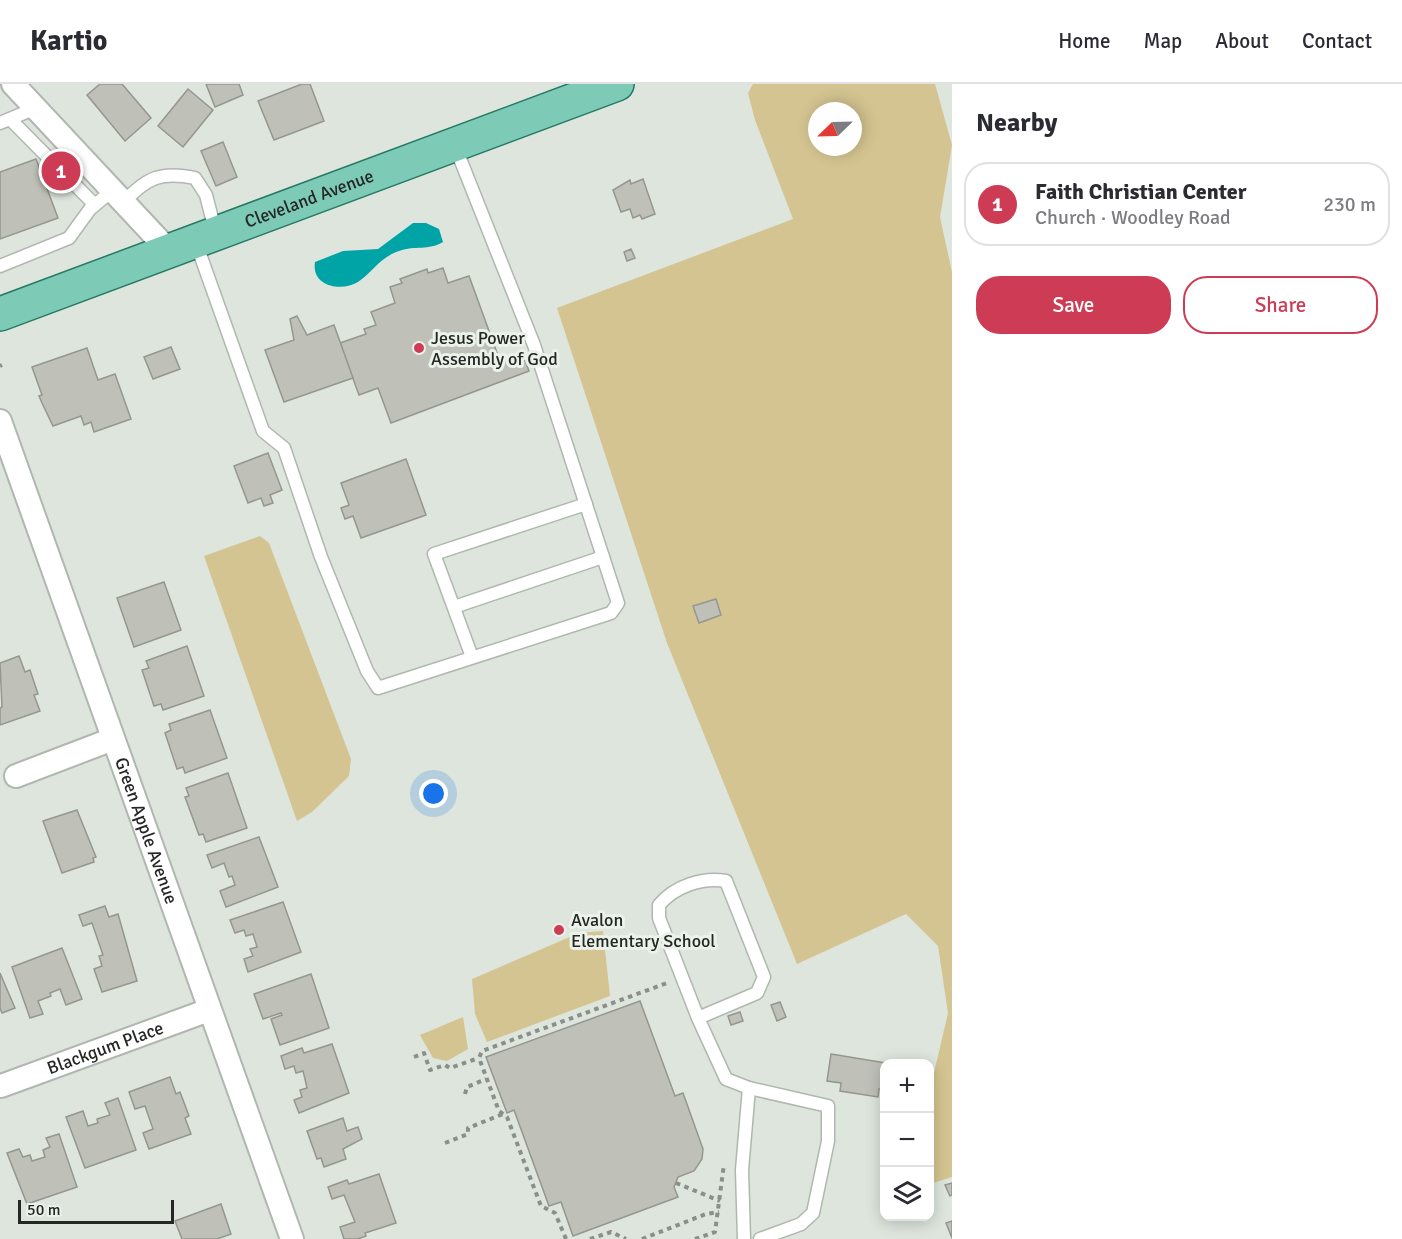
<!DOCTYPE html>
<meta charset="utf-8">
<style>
body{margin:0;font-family:Signika,sans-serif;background:#f2f2f3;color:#2b2b33}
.controls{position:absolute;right:18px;bottom:18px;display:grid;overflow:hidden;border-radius:12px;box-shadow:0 3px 15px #0003}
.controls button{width:54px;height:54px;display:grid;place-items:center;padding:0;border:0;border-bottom:2px solid #e1e1e2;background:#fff;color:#2b2b33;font:30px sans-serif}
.compass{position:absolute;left:808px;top:18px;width:54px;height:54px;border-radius:50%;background:#fff;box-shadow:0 3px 15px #0003;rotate:247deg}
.scale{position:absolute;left:18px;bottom:15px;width:156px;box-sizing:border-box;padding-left:6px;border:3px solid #252725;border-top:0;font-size:16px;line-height:21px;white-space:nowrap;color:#252725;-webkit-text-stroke:4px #eaf2ea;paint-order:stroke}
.you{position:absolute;left:434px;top:710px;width:21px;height:21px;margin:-15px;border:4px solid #fff;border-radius:50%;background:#1a73e8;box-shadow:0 0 0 9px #1a73e833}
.badge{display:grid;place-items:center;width:39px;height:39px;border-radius:50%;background:#cd3c54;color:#fff;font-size:20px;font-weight:700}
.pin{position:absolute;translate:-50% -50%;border:3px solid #fff;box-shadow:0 2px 6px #0006}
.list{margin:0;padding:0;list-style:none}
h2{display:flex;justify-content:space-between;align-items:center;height:78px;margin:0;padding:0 24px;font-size:26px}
h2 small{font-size:20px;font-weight:400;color:#7c7c81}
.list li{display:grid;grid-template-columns:39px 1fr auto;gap:18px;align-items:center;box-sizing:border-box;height:84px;margin:0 12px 12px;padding:0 12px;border:2px solid #e1e1e2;border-radius:24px}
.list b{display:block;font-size:22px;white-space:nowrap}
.list p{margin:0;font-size:20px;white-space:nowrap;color:#7c7c81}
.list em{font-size:20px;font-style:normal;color:#7c7c81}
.actions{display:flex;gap:12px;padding:18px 24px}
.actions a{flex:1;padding:14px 0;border:2px solid #cd3c54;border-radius:24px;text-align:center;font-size:21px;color:#cd3c54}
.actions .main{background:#cd3c54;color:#fff}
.icon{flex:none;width:33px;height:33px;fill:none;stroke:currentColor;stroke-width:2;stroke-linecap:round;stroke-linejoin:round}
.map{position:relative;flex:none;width:952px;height:1155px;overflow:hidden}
header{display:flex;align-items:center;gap:36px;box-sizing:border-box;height:84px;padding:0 30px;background:#fff;border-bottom:2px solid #e1e1e2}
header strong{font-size:28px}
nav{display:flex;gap:33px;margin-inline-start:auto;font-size:21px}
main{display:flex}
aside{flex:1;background:#fff}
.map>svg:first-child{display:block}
.green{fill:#d4c491;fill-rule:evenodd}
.water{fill:#00a4a7}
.building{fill:#bfc1b8;stroke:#95978e;stroke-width:1.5}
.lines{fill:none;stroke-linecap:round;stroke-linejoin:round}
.service-casing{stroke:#b0b7b0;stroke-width:15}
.minor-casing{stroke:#b0b7b0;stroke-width:26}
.primary-casing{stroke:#267a64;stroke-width:36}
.path{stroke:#8a8f8a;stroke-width:4;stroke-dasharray:4.5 4.5;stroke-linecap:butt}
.service{stroke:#fff;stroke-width:12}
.minor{stroke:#fff;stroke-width:22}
.primary{stroke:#7dcab6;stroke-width:33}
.poi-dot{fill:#cd3c54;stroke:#eaf2ea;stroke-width:2}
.labels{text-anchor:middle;stroke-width:6;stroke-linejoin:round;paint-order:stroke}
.street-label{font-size:18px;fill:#252725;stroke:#eaf2ea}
.poi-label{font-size:18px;fill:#252725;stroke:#eaf2ea;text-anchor:start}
</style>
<header>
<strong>Kartio</strong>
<nav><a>Home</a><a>Map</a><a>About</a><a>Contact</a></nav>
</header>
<main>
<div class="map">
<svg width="952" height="1155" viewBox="0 0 952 1155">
<rect width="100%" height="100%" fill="#dde5dd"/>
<!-- green -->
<g class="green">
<path d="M753,0h182l17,61 -12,72 12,55v905l-22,7v-94l18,-77 -10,-67 -32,-32 -109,50 -130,-321 -110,-335 236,-89 -38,-99 -7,-27zM817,27h36v36h-36z"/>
<polygon points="260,452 269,459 351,675 349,692 312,728 297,737 204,472"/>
<polygon points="603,847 610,912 487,958 475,930 472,895 579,849"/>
<polygon points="463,933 468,965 447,977 433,974 420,951"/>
</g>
<!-- water -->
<path class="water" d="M413,139h13l13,6 4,13c-15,9 -27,3 -44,9 -20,7 -26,21 -41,31 -16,10 -47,5 -43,-20l28,-11 35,-2z"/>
<!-- building -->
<g class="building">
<polygon points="100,0 122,0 151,34 125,57 87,11"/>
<polygon points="206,0 239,0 243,11 215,23"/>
<polygon points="302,0 310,0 324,37 274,56 258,17"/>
<polygon points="188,5 213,26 183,63 158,42"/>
<polygon points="223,58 237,93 216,102 201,67"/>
<polygon points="36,75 58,134 0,155 0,88"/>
<polygon points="643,95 655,130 642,135 640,131 633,134 630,125 621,128 613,106 630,96 631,100"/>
<polygon points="631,165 635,174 627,177 624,168"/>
<polygon points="443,184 448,199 469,192 500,277 522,269 529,287 391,339 378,304 359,311 340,259 366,250 364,245 376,241 371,228 395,219 390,203 402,199 400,195 427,185 428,189"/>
<polygon points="297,232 307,251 334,241 353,294 284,318 265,266 294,256 290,235"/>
<polygon points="171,263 180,285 153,295 144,273"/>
<polygon points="87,264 98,296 115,290 131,335 94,348 91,338 84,341 81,332 53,342 42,319 39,312 42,311 32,283"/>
<polygon points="268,369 282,406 270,411 273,419 264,422 261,414 248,419 234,382"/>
<polygon points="406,375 426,431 361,454 353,432 345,435 341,424 349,421 341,399"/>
<polygon points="164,498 181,546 134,563 117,514"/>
<polygon points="716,515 721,531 699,539 693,522"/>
<polygon points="187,562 204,612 163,626 161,620 154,622 142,586 149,584 146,577"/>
<polygon points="19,572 25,588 30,586 38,610 34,611 40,627 0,641 0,624 2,623 0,579"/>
<polygon points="210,626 227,674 185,689 183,683 177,685 165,649 171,646 169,640"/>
<polygon points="228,689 247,744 206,758 203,750 199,751 185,713 189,712 186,704"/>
<polygon points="77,726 96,773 93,774 94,778 62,789 43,737"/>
<polygon points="259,753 278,803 226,823 220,807 235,801 232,792 229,793 224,779 212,784 207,771"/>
<polygon points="283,818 301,868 248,888 244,875 253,872 250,865 257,863 253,850 246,852 244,846 235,849 230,836"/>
<polygon points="105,822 109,833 118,830 137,897 102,908 94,885 102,882 99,872 103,871 92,839 83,842 79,831"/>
<polygon points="62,864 82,915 66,921 60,905 50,909 51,912 38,917 43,930 30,934 12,883"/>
<polygon points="0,889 15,924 2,929 0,924"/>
<polygon points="311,890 329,944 280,961 271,935 282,931 281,929 263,935 254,910"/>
<polygon points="640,917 675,1012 683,1009 703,1065 702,1075 694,1087 678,1093 674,1103 678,1113 573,1152 561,1118 549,1122 514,1026 507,1029 486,973"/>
<polygon points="780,918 786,933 777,937 771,921"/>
<polygon points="740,928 743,937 731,941 728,932"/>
<polygon points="332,960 349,1009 299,1029 294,1016 302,1013 300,1006 307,1004 305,995 303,987 296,989 294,982 285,985 281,972 302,964 304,969"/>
<polygon points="831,970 892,980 884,980 884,1005 879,1005 878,1013 840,1007 841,999 827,997"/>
<polygon points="170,993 176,1010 180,1008 189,1032 185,1034 191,1050 149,1065 143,1049 153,1045 145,1022 135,1025 129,1008"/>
<polygon points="118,1014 136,1066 85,1084 66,1033 83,1027 88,1042 98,1039 97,1035 110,1031 105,1019"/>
<polygon points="343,1034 347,1047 358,1043 362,1055 343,1065 346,1075 324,1083 321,1074 317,1075 307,1047"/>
<polygon points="59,1050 77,1103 27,1120 7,1069 19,1065 23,1073 30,1071 32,1077 45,1073 43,1066 50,1063 46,1054"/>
<polygon points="379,1090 396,1139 365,1149 366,1152 358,1155 344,1155 340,1143 355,1138 344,1111 332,1115 328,1103 347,1096 349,1100"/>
<polygon points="952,1099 952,1111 950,1112 945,1101"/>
<polygon points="221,1120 231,1150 217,1155 182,1155 175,1137"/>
<polygon points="952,1137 952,1154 946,1139"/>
</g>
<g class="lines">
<defs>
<g id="service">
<polyline points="10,35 95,121"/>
<polyline points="0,39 36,24"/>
<path d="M124,118c23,-25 38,-31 71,-24l11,17 10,39"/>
<polyline points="196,159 263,347 284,364 321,473 367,587 378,604 611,529 618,519 534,261 455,62"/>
<polyline points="0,182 69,154 90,125 113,106"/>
<polyline points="454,523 603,473"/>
<polyline points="472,573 434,470 586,420"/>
<path d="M698,934l59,-25 7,-16 -38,-96c-24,-4 -51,5 -67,24v13l39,100 28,61 23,9"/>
<polyline points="744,1155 742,1086 749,1004 828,1022 828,1057 813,1129 801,1140 760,1155"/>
</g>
<g id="minor">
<polyline points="13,0 170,168"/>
<path id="s1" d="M0,337l292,818"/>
<polyline points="16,692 113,655"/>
<path id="s2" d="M1,1002l208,-76"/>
</g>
<g id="primary">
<path id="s3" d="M0,230l617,-230"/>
</g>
</defs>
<!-- service casing -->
<use href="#service" class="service-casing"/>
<!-- minor casing -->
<use href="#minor" class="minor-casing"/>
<!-- primary casing -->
<use href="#primary" class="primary-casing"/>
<!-- path -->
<g class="path">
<polyline points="0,282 2,281"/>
<polyline points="414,973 424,969 430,986 445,981 450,984 479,974"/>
<polyline points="465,1010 467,1003 486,995"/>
<polyline points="445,1059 468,1050 468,1044 503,1030"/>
<polyline points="676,1099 720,1117"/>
<polyline points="566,1155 555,1129 541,1122 507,1033 499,1027 479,974 482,967 667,899 668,902"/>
<polyline points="590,1155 611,1148 626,1155"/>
<polyline points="642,1155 706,1130 719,1128"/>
<polyline points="695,1155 715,1148 724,1080"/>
</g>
<!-- service -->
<use href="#service" class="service"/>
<!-- minor -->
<use href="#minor" class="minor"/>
<!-- primary -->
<use href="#primary" class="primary"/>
</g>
<!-- markers -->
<g class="poi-dot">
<circle cx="419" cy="264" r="6"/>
<circle cx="559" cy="846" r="6"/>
</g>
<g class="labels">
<!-- street labels -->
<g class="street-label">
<text dy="6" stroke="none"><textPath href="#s3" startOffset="330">Cleveland Avenue</textPath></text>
<text dy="6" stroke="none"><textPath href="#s1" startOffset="435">Green Apple Avenue</textPath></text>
<text dy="6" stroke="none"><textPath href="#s2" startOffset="111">Blackgum Place</textPath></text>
</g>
<!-- poi labels -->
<g class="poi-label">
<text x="431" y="260">Jesus Power<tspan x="431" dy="21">Assembly of God</tspan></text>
<text x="571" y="842">Avalon<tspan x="571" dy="21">Elementary School</tspan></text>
</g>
</g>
</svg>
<div class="controls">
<button>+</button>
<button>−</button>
<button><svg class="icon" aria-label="layers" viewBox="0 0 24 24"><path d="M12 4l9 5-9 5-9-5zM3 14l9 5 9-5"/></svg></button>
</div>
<svg class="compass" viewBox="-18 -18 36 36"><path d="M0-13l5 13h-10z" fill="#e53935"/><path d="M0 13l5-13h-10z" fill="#7c7c81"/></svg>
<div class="scale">50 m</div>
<div class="you"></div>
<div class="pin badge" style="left:61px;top:87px">1</div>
</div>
<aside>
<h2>Nearby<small></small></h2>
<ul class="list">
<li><span class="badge">1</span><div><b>Faith Christian Center</b><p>Church · Woodley Road</p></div><em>230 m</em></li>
</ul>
<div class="actions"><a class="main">Save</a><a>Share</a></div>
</aside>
</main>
